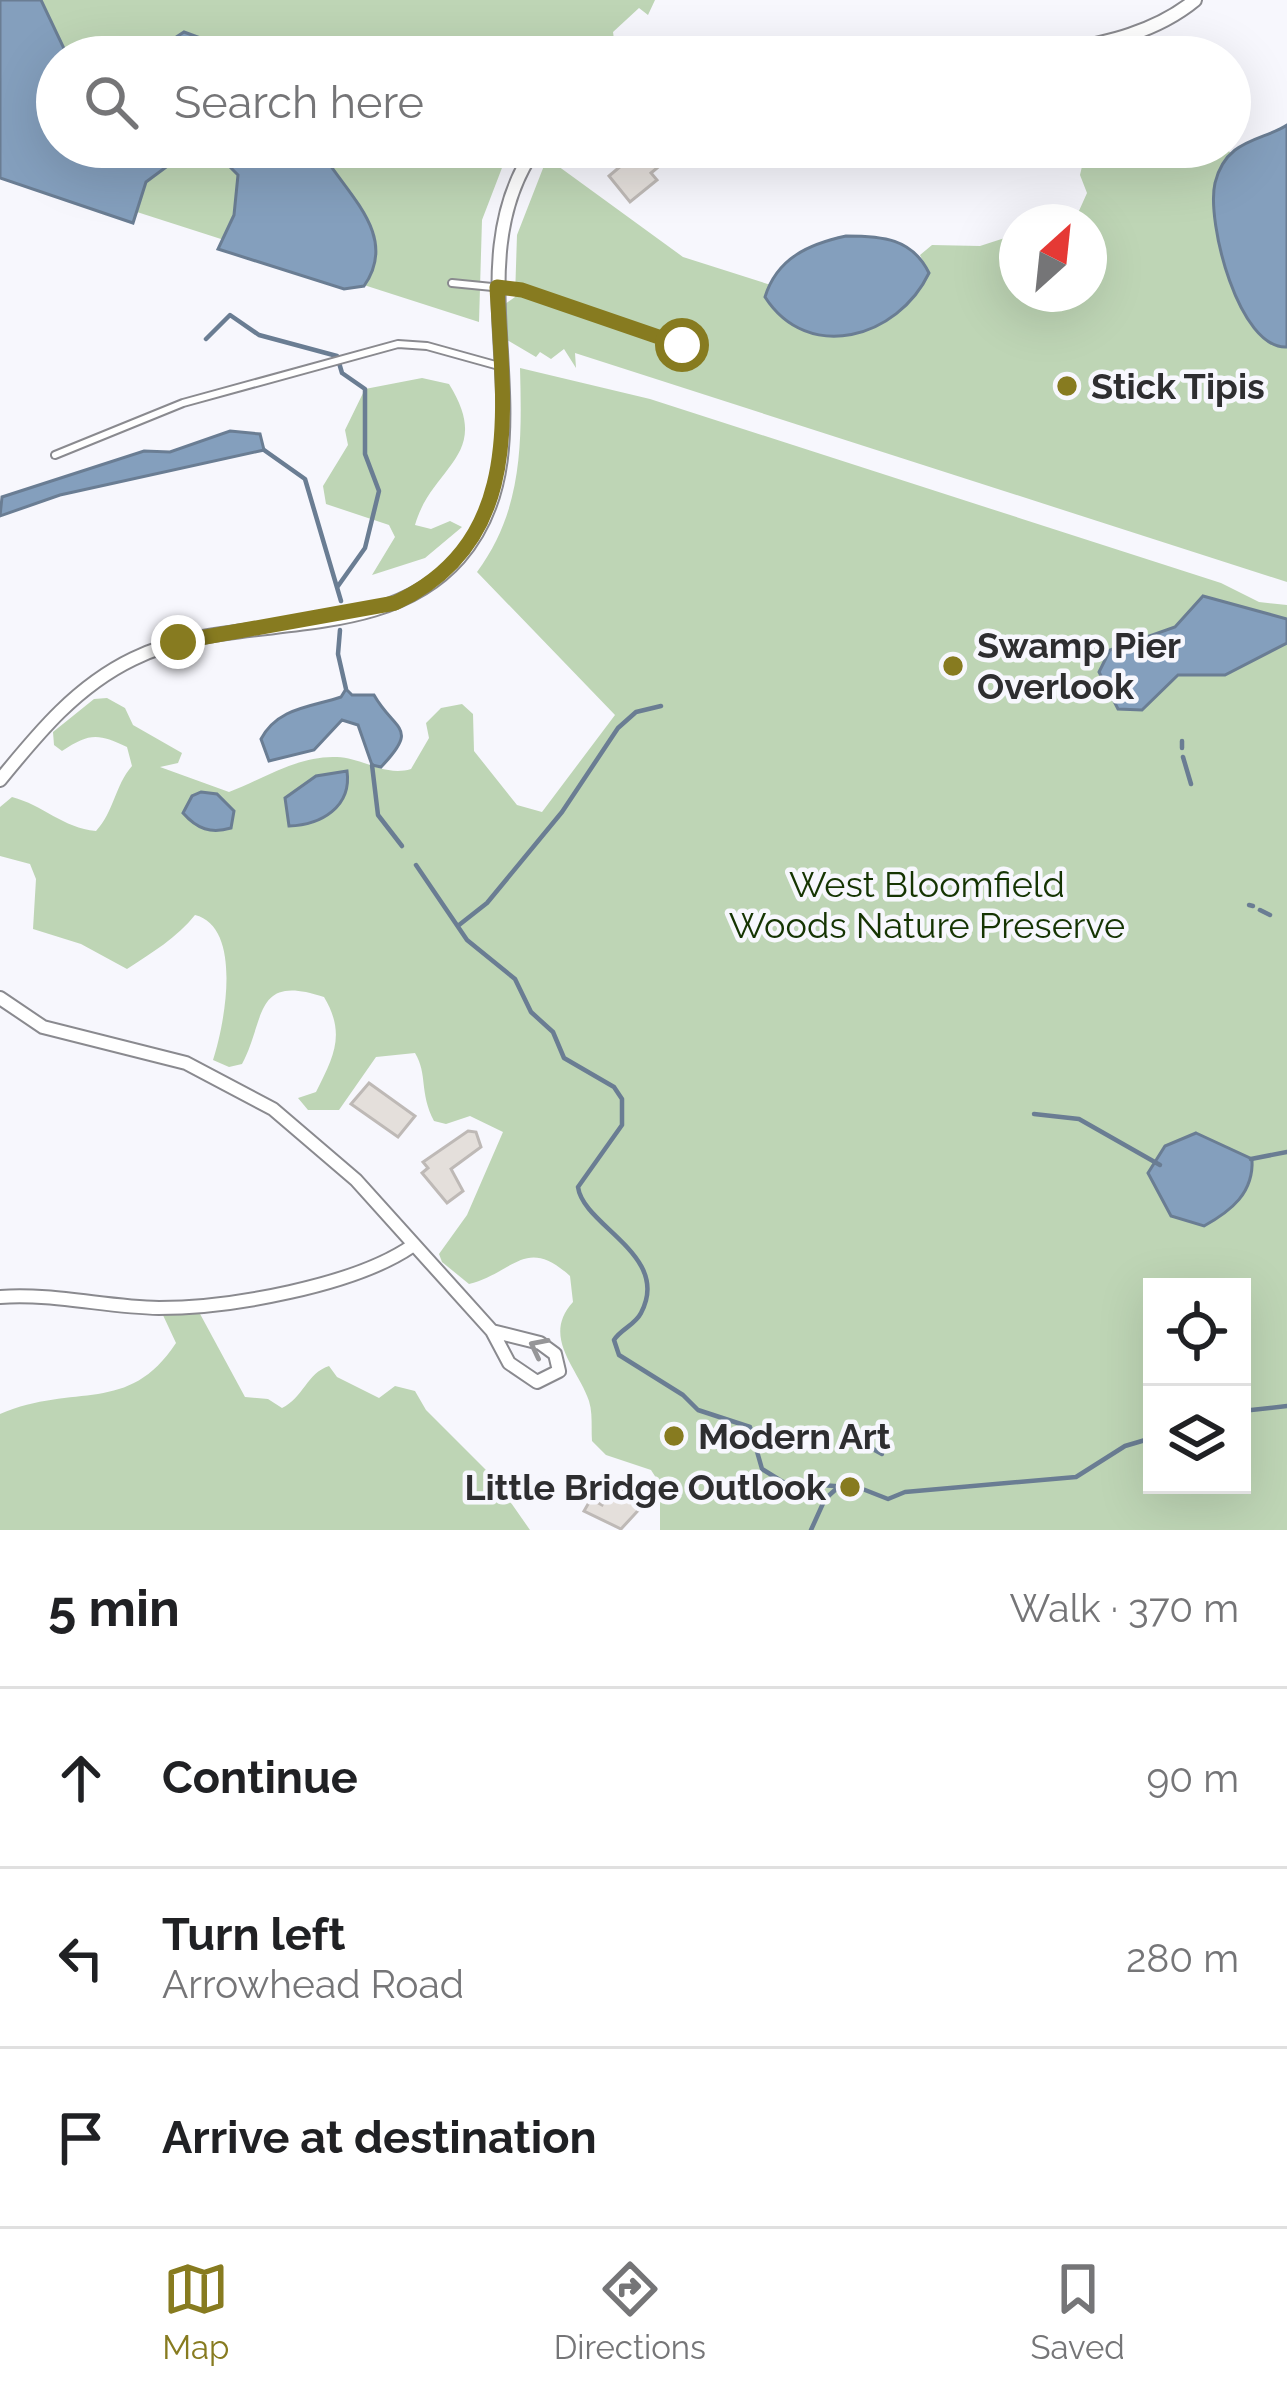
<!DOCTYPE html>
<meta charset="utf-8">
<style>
body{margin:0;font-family:Raleway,sans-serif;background:#f2f2f2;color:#202124}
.controls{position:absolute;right:36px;bottom:36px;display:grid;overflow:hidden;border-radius:0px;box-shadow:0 12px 48px #0002}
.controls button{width:108px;height:108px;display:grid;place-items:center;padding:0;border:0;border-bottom:3px solid #e0e0e0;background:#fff;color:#202124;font:60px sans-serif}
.compass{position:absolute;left:999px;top:204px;width:108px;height:108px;border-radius:50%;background:#fff;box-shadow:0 12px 48px #0002;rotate:27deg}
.stop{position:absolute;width:36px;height:36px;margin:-27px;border:9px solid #877b20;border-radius:50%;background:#fff}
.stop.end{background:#877b20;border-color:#fff;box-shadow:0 3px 12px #0008}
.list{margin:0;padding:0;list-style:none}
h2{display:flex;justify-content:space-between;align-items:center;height:156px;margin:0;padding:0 48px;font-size:51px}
h2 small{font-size:39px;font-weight:400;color:#757577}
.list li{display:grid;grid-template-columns:78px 1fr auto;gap:36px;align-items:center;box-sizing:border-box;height:180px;padding:0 48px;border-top:3px solid #e0e0e0}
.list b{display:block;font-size:45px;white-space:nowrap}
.list p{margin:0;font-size:39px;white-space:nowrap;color:#757577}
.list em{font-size:39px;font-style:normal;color:#757577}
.icon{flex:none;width:66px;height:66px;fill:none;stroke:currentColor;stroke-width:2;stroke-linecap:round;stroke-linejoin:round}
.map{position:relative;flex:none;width:1287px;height:1530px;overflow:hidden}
.search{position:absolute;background:#fff;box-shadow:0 12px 48px #0002;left:36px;right:36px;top:36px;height:132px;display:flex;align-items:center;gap:30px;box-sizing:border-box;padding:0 42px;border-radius:66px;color:#757577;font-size:45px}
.sheet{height:696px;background:#fff}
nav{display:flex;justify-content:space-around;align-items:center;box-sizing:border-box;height:168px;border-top:3px solid #e0e0e0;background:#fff;font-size:33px;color:#757577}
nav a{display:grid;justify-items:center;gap:6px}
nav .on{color:#877b20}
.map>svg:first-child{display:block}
.green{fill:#bed5b5;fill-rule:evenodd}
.water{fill:#849fbd;stroke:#6a7d93;stroke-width:3}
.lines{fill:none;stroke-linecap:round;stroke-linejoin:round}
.stream{stroke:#6a7d93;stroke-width:4.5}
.building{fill:#e4dfdb;stroke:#beb9b6;stroke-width:3}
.lane-casing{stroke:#8a8a8f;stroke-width:10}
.street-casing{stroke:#8a8a8f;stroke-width:16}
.lane{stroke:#fff;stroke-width:6}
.street{stroke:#fff;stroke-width:12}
.oneway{stroke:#969698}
.route{stroke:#877b20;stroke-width:15}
.poi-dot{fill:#877b20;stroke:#f7f7fd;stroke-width:4.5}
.labels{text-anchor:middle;stroke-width:9;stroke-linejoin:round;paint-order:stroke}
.poi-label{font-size:36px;font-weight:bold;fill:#2e2e30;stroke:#f7f7fd;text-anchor:start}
.park-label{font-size:36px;fill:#153402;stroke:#f7f7fd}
</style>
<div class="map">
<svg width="1287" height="1530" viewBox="0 0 1287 1530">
<rect width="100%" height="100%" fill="#f7f7fd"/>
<!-- green -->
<g class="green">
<polygon points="38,0 655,0 648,15 639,8 613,32 615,47 604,57 57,57 57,147 510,147 482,220 479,322 0,168"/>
<polygon points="1134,147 1224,147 1232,154 1215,187 1217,207 1287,212 1287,582 575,353 576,368 564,349 551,359 540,352 536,357 507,340 505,304 515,297 517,235 547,158 683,257 799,294 923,261 920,255 932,245 980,246 1017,234 1017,294 1089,294 1089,222 1074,222 1087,193 1080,175 1086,149 1098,148 1120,157"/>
<path d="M520,368l130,31 571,184 38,19 28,3v925h-627v-46l-9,-14 -45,-15 -14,-14c-1,-13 1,-27 -3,-40 -11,-33 -48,-64 -16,-99l-3,-26c-45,-41 -56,-3 -101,8l-27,-22 -3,-8 28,-39 36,-83 -33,-16 -24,8 -12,-3c-15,-29 -6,-46 -19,-68l-39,4 -37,53h-31l-10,-12 18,-6c18,-36 30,-58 8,-95 -71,-24 -58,22 -82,67l-13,3 -16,-7c12,-37 30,-133 -18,-145 -17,22 -45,39 -68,54l-46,-25 -48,-15 3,-50 -6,-15 -30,-8v-49l12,-10c31,8 51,31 84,34 18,-19 19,-46 36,-65l-5,-19c-29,-14 -38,-14 -65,4l-8,-6 -1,-13 41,-33 13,-1 18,10 8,17 49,28 -4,10 -18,4 69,25c34,-13 70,-37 108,-35 26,1 48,20 74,12l18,-31 -3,-15 15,-15 21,-4 11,10 1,37 43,54 25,7 73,-97 -138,-143c46,-62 45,-130 43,-204zM1152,1287h90v198h-90z"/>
<path d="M422,378l27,6c45,72 -17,81 -34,141l16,4 19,-8 12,6 -37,31 -53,17 23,-38 -6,-12 -63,-21 -3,-18 25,-41 -3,-15 20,-41z"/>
<path d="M199,1312l46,85 23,2 14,9c21,-10 25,-35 47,-42l8,11 42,21 16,-12 20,5 11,19 67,67 37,53h-530v-116c75,-32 128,2 176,-71l-14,-30z"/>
</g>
<!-- water -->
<g class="water">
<path d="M0,0h41l27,57h-11v90h261c28,47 82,88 46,139l-20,3 -126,-40 16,-34 4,-40 -22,-22 -27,-3 -43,32 -13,41 -133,-45z"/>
<polygon points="184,32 252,57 146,57"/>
<path d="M1287,125v222c-48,3 -81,-125 -72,-164 11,-45 48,-42 72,-58z"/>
<path d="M846,236c36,0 66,2 83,37 -31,65 -121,91 -164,24 12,-39 44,-53 81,-61z"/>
<polygon points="230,431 260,434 264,450 60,495 0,516 2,497 144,451 170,452"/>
<polygon points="1203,596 1287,619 1287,643 1225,675 1178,675 1142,710 1118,709 1099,672 1110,650 1175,627"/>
<path d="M346,689l6,6h22c21,37 46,31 7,72l-9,-2 -14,-40 -16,-5 -28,30 -45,11 -8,-22c17,-32 51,-32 80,-42z"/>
<path d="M347,771c5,36 -26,54 -58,55l-4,-28 31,-22z"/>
<path d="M201,792l16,2 17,17 -3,17c-20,6 -34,1 -48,-15l9,-17z"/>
<path d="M1196,1133l56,26c2,34 -21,52 -48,67l-33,-10 -23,-43 17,-27z"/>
</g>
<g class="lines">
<!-- stream -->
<g class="stream">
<polyline points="206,339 230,315 259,335 337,356 342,373 365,389 365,454 379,491 365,548 338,586"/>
<polyline points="264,450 305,479 341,601"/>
<polyline points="340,630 338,654 346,689"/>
<polyline points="1182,748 1182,741"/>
<polyline points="1183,757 1191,784"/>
<polyline points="372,765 378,815 402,846"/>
<path d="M416,865l51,75 48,39 16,33 22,20 11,26 50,29 8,12v26l-44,62c5,39 94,68 63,126 -6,12 -20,16 -27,27l5,15 64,40 15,15 52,17 12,42 21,13 77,6 28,11 17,-7 171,-15 49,-31 27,-8"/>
<polyline points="1249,905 1253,906"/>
<polyline points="1260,910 1270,915"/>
<polyline points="459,925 487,903 562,812 618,728 636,712 661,706"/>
<polyline points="1034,1114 1079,1119 1160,1165"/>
<polyline points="1251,1159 1287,1152"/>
<polyline points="1242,1411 1287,1406"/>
<polyline points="863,1441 868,1445"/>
<polyline points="873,1449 882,1454"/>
<polyline points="811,1530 825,1499 835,1490"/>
</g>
</g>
<!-- building -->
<g class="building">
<polygon points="627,147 651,147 663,163 651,173 657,180 630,202 609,176 634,155"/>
<rect x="816" y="147" width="56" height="13"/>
<polygon points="924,147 965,147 964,165 923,164"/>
<polygon points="369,1083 415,1116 398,1137 351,1104"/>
<polygon points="468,1131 476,1132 481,1147 451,1169 463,1191 447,1203 422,1173 428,1168 423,1162"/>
<polygon points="614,1485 646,1502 621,1529 584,1511 591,1499 602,1505"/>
</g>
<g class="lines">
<defs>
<g id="lane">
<polyline points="452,283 522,290 682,345"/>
<polyline points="55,455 183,403 398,344 427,346 499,366"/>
</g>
<g id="street">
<polyline points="664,57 710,52 778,57"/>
<path d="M1034,57c56,-12 115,-19 161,-57"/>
<path d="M0,780c39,-48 77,-94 133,-121 101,-50 247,-11 326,-101 99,-114 -12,-286 77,-411"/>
<polyline points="0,998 43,1027 186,1063 273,1109 356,1180 492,1331 509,1363 537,1382 559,1371 555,1354 540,1343 492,1331"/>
<path d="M0,1297c53,-4 106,10 159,11 70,0 195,-22 253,-62"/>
</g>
</defs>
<!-- lane casing -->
<use href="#lane" class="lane-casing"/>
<!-- street casing -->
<use href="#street" class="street-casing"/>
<!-- lane -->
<use href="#lane" class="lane"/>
<!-- street -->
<use href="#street" class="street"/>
</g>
<!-- one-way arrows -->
<defs><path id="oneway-chevron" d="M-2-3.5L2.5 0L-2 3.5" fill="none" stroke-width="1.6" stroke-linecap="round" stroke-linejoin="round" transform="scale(3)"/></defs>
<use class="oneway" href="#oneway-chevron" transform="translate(538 1347) rotate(-153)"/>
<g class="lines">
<!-- route -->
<path class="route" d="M178,642l217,-39c132,-62 108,-195 102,-316l25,3 160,55"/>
</g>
<!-- markers -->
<g class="poi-dot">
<circle cx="1067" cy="386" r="12"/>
<circle cx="953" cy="666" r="12"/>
<circle cx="674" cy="1436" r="12"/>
<circle cx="850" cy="1487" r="12"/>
</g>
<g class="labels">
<!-- poi labels -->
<g class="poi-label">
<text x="1091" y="399">Stick Tipis</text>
<text x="977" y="658">Swamp Pier<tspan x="977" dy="41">Overlook</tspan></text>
<text x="698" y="1449">Modern Art</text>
<text x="826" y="1500" text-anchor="end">Little Bridge Outlook</text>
</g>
<!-- park labels -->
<g class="park-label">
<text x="927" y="897">West Bloomfield<tspan x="927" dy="41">Woods Nature Preserve</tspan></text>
</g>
</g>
</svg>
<div class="controls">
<button><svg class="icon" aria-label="locate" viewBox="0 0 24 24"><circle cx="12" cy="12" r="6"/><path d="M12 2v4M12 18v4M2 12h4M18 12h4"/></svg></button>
<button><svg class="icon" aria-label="layers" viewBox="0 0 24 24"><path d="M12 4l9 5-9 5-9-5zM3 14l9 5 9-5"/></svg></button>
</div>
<svg class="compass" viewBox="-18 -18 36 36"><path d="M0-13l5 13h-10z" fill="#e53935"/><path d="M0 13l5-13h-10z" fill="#757577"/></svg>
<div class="stop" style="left:682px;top:345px"></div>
<div class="stop end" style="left:178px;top:642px"></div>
<div class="search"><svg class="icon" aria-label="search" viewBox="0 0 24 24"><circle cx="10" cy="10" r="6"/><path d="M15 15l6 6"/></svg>Search here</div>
</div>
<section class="sheet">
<h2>5 min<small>Walk · 370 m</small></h2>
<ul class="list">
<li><svg class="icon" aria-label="ahead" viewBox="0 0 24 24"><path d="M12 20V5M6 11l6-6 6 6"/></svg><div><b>Continue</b></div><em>90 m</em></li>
<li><svg class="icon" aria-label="left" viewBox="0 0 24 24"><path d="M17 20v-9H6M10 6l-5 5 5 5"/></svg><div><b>Turn left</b><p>Arrowhead Road</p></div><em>280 m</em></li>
<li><svg class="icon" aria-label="arrive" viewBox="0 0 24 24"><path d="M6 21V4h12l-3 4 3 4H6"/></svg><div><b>Arrive at destination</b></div></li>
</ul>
</section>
<nav>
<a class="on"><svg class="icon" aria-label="map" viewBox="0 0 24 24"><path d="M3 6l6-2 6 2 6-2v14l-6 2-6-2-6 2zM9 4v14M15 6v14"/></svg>Map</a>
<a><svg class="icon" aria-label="directions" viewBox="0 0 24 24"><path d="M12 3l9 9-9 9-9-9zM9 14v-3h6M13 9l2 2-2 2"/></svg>Directions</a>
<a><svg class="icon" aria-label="saved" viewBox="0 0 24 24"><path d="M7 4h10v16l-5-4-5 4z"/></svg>Saved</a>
</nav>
